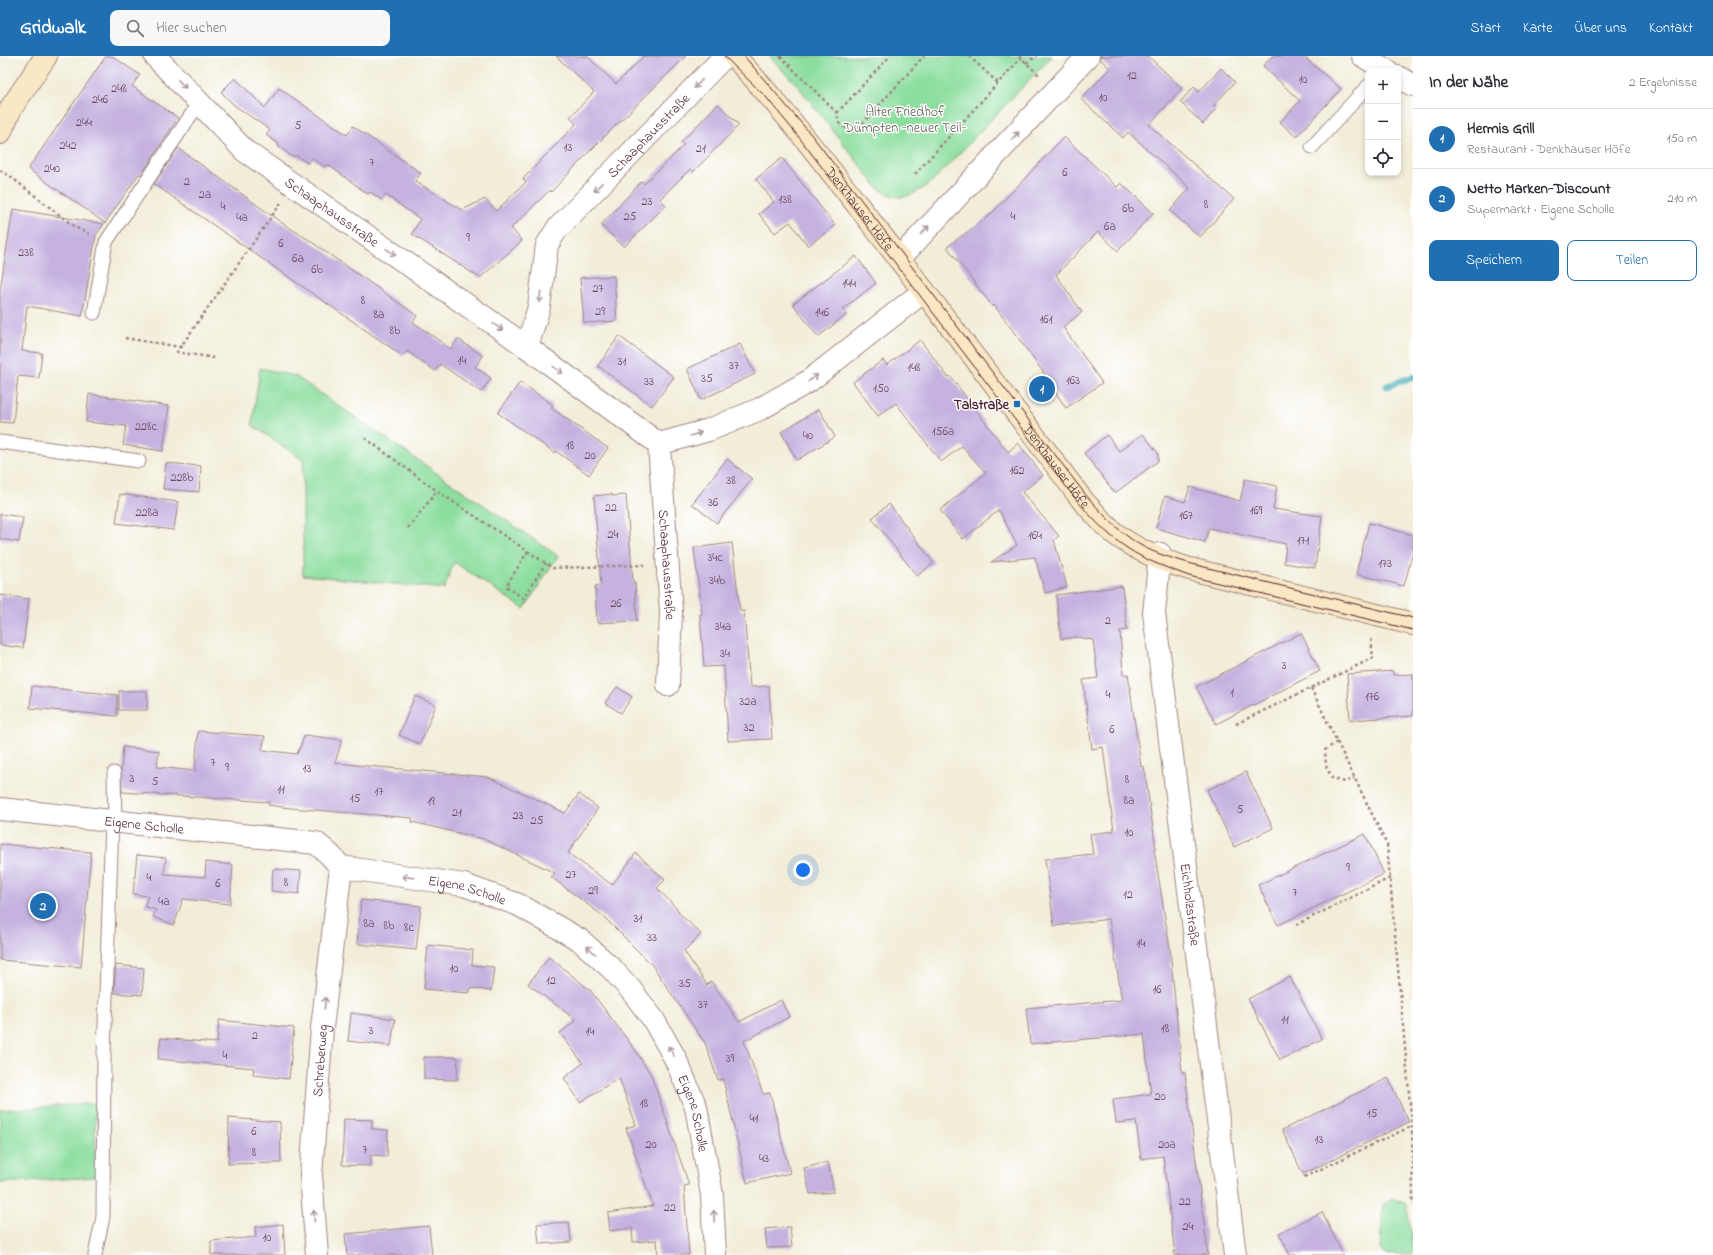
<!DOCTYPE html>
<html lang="de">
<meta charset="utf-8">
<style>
body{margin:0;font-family:"Indie Flower",sans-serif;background:#f7f7f7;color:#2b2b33}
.controls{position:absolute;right:12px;top:12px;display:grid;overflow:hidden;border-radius:8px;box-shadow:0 2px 6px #0003}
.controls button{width:36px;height:36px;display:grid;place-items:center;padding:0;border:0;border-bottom:1px solid #e1e1e2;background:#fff;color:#2b2b33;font:20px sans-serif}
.you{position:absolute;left:803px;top:814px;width:14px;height:14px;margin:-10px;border:3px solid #fff;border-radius:50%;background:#1a73e8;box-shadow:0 0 0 6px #1a73e833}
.badge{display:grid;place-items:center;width:26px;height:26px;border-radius:50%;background:#1f6fb2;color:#fff;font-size:13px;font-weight:700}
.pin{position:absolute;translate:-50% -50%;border:2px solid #fff;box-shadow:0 1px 4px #0006}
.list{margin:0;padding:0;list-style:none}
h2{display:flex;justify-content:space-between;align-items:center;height:52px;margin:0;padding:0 16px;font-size:17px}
h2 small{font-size:13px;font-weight:400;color:#7c7c81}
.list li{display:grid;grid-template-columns:26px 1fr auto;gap:12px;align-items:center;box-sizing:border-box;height:60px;padding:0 16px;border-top:1px solid #e1e1e2}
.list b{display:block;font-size:15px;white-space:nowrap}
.list p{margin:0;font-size:13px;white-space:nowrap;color:#7c7c81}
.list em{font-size:13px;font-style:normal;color:#7c7c81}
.actions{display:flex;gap:8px;padding:12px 16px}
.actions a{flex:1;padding:9px 0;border:1px solid #1f6fb2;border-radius:8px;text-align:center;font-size:14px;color:#1f6fb2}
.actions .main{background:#1f6fb2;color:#fff}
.icon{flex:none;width:22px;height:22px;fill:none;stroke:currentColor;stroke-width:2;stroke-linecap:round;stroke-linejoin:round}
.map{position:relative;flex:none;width:1413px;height:1199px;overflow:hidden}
header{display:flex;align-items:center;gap:24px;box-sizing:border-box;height:56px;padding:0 20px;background:#1f6fb2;color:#fff}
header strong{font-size:19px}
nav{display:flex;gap:22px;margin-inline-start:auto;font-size:14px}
.search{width:280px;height:36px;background:#f7f7f7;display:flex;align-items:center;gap:10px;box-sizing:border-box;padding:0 14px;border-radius:8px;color:#7c7c81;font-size:15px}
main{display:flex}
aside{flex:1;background:#fff}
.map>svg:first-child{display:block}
.green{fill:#8bde9e;stroke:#6a7e64}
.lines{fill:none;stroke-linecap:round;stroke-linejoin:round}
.stream{stroke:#3aabb6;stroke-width:7}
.building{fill:#c5b2e0}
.lane-casing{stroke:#9e8682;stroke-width:15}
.street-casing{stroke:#9e8682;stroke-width:24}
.secondary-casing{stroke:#9e8682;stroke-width:24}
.path{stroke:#9e8682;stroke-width:2.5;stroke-dasharray:3 3;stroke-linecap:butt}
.lane{stroke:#fff;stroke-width:13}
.street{stroke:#fff;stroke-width:22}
.secondary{stroke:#fae7c3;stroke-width:22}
.tram{stroke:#4a1f2b;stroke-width:1}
.oneway{stroke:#ae9aa0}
.poi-dot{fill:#1f6fb2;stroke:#fff;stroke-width:1.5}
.labels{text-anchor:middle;stroke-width:3;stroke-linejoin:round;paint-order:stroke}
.number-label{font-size:12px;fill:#694458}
.park-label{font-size:14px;fill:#5e584e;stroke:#fff}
.street-label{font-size:14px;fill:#4a1f2b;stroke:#fff}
.poi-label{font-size:14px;font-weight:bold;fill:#4a1f2b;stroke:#fff;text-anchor:end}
</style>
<header>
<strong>Gridwalk</strong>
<div class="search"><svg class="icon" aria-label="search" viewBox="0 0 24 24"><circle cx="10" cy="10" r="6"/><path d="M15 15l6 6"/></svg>Hier suchen</div>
<nav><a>Start</a><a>Karte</a><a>Über uns</a><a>Kontakt</a></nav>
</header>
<main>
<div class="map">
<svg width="1413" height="1199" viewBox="0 0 1413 1199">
<rect width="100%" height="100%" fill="#fff"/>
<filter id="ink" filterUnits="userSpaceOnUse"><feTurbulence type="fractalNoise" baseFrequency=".025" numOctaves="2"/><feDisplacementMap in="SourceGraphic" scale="8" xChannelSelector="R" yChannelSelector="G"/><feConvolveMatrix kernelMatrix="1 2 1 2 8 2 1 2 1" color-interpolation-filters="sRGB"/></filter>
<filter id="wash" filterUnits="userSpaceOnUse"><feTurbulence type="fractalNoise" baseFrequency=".012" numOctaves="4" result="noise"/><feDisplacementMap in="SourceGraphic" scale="16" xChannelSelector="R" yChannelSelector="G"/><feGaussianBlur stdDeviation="0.9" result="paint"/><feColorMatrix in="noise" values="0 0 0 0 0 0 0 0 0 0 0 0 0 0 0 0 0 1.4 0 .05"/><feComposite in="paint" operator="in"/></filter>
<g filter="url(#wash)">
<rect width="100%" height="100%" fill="#f2edd8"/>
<!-- green -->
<g class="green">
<path d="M769,0h283l-119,125c-21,15 -33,24 -56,6l-80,-102z"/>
<polygon points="260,312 295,320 558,500 524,553 454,506 444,533 303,519 303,404 252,369"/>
<polygon points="95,1047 96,1121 0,1127 0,1054"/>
<polygon points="1392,1142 1406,1148 1413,1187 1413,1199 1386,1199 1380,1194 1383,1149"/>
</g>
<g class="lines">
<!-- stream -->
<polyline class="stream" points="1387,330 1413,321"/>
</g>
<g id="blocks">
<!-- building -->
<g class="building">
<polygon points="106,0 112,0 140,19 132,30 178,62 141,119 139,118 105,167 28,113"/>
<polygon points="556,0 587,0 616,28 644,0 686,0 589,96 551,136 550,134 511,172 522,185 480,222 412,178 420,163 386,139 382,144 370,136 368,138 327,108 325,111 312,102 308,107 295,99 293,101 278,90 279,88 266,79 270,74 234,49 221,36 235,22 265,52 279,32 347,79 353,70 421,117 415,125 462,154 485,143 496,155 526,126 523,123 576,68 570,61 594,36"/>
<polygon points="1100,0 1148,0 1182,32 1149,69 1234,143 1200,181 1170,155 1190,132 1128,76 1123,82 1081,43 1110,12 1100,3"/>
<polygon points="1272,0 1303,0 1341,33 1296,81 1280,66 1300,45 1263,10"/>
<polygon points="1221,12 1235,26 1214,49 1217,52 1203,68 1180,46 1194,31 1199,36"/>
<polygon points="718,48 739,69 693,116 690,113 660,143 666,149 624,191 601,169 642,125 644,128 684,89 681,86"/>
<polygon points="1064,81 1117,131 1121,127 1153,157 1118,195 1098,176 1056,219 1082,256 1063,271 1102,327 1066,352 1045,321 1046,320 994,249 993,251 947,191 990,159"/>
<polygon points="178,92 282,167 306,182 409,254 417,260 413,266 451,293 458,283 483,300 475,311 491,322 481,336 440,308 435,315 407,295 403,300 154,128"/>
<polygon points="782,102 835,169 808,190 790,166 775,177 759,158 774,146 756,123"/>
<polygon points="13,153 104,168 96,179 82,260 27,250 22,295 42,297 39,322 18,320 13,367 0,366 0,234"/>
<polygon points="856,200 876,227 843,253 847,258 818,281 793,248"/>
<polygon points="614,220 617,265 584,267 580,222"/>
<polygon points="619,280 674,321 652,350 598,310"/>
<polygon points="920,284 948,321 950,320 1008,396 1018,387 1043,419 1022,436 1059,480 1054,484 1067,531 1045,537 1035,501 991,506 1017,489 999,454 963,483 940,454 986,417 962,390 941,406 896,347 878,360 853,326 883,304 887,309"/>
<polygon points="740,288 755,318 701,344 687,313"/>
<polygon points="520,326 553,349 551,352 608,392 589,419 556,395 555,397 498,357"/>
<polygon points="89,338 169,350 163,395 123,389 126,370 86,366"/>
<polygon points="819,353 835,381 797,404 781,376"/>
<polygon points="1143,378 1158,397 1158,405 1115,437 1084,397 1107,379 1119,395"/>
<polygon points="727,403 752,423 717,467 692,448"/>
<polygon points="166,407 201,410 199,436 163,433"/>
<polygon points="1245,423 1277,430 1273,453 1322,460 1315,512 1284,507 1286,488 1209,472 1205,486 1156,472 1165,440 1185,446 1190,431 1240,445"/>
<polygon points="120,438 178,446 174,474 116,467"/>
<polygon points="612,438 612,440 626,439 633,527 635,527 637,565 597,567 595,530 601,529 594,440"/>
<polygon points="889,448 934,507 917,520 872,462"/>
<polygon points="0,458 23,461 19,486 0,483"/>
<polygon points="1369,467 1413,479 1413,495 1404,530 1356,518"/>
<polygon points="732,487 740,555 744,555 750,631 769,630 772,683 728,685 724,610 704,611 700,558 702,558 694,492"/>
<polygon points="1122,530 1127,574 1120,575 1123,619 1128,618 1141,711 1144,710 1156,793 1154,793 1170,893 1182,1017 1185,1017 1208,1199 1175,1199 1163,1100 1141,1103 1136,1065 1116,1067 1113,1043 1151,1038 1144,978 1030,988 1026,952 1122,944 1109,863 1054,870 1045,803 1093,798 1090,778 1114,775 1103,691 1092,693 1083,624 1098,622 1093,584 1077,581 1061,583 1056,539"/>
<polygon points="0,539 29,543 23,592 0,589"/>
<polygon points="1301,577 1320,615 1216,668 1196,631"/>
<polygon points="1393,615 1393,619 1413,618 1413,660 1350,664 1347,618"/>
<polygon points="32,630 117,639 117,660 30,652"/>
<polygon points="617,631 632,641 621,657 605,647"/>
<rect x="119" y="635" width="28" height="19"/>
<polygon points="415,640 436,649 420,688 399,679"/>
<polygon points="198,675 265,680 262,694 297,698 305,679 342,684 335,707 488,721 565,757 579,738 598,752 568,797 612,829 636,797 665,824 657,832 679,855 678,856 701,878 684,895 707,929 711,925 739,966 781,944 789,961 744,985 763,1038 770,1037 790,1117 747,1127 723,1023 718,1024 705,987 652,909 603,860 551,821 555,817 484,783 412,766 413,762 290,752 268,749 269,746 122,736 121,714 123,691 159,695 157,711 195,715"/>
<polygon points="1246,716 1273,772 1234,791 1207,734"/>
<polygon points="1365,778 1384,818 1278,869 1258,829"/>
<polygon points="0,788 91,796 81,911 0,904"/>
<polygon points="137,799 166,802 164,818 205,821 206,806 233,809 230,848 183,843 174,869 153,861 156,854 144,850 148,840 133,838"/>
<polygon points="273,813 301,815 299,838 271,835"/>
<polygon points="361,844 421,850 416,894 357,888"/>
<polygon points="428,889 473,894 472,909 494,911 491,935 470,932 469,937 424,933"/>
<polygon points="549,901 590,934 636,995 651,1019 689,1129 684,1130 689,1199 658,1199 657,1184 633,1186 632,1172 610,1175 608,1157 653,1150 626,1072 636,1069 619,1022 580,1046 564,1022 583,1007 560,977 576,964 528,928"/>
<polygon points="116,909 144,912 142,939 114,937"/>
<polygon points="1290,921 1322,983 1280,1004 1248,943"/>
<polygon points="351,957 395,963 391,990 348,985"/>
<polygon points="219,964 294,972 289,1023 253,1019 254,1012 158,1003 161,982 217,987"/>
<polygon points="424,1001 458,1001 457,1024 424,1023"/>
<polygon points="1388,1022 1409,1066 1303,1118 1282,1074"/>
<polygon points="229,1062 280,1066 281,1107 228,1108"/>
<polygon points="344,1063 372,1064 372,1073 388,1074 387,1100 371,1099 371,1110 342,1109"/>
<polygon points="828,1106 834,1136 810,1138 804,1112"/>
<polygon points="1322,1156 1343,1199 1290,1199 1279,1177"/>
<polygon points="569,1166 571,1186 539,1188 537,1168"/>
<polygon points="283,1168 285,1199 211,1199 211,1185 256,1181 255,1171"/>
<polygon points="429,1170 432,1199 347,1199 345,1178"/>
<polygon points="790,1171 792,1191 767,1192 765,1173"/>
</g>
</g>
</g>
<g filter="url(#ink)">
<use href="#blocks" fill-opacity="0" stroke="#9e8682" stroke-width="1"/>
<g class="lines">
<defs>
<g id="lane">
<polyline points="1312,91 1368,30"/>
<polyline points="94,257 106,186 199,47"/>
<polyline points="0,386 139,405"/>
<polyline points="114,717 115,765"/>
<polyline points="95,1199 103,1161 104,998 112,765"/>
</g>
<g id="street">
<path id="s1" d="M155,0l90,95 282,196 132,97 12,168 -3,73"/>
<polyline points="1363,0 1387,15"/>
<polyline points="1398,21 1413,29"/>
<polyline points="899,203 1088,0"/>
<path id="s2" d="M527,291l12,-40 8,-62 10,-16 168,-173"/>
<polyline points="659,388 709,374 760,353 809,325 924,235"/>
<path id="s3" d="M1160,498l-6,59 81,642"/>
<path id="s4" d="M0,753l316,34 13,11 12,13 123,18 55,20 61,35 31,28 20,22 22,29 22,39 21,49 16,88 3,60"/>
<path id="s5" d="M317,1199l-6,-80 11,-147 19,-161"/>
</g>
<g id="secondary">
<path id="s6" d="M734,0c55,59 103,123 153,187 66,86 131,171 196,258 7,7 14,15 21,23 23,23 55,36 86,45l223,55"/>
<polyline points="0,77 11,52 46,0"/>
</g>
</defs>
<!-- lane casing -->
<use href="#lane" class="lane-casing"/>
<!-- street casing -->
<use href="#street" class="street-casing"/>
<!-- secondary casing -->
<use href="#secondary" class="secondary-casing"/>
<!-- path -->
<g class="path">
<polyline points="780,0 837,57 839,67 851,76 860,70 924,0"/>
<polyline points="969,0 998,27 1021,2"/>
<polyline points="1019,0 1039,19"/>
<polyline points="1026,7 1037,0"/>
<polyline points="837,57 890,0"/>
<polyline points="0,114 11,121 75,171 89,178"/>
<polyline points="915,118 998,27"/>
<polyline points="125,282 180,291"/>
<polyline points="214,302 177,296 281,147"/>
<polyline points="365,382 437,435 553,512 645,509"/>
<polyline points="408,472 437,435"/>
<polyline points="528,495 506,530 523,542 546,507"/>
<polyline points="1311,632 1387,789 1412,1070 1413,1148"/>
<polyline points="1236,668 1373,602 1371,582"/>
<polyline points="1337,686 1325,694 1326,710 1332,722 1345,726 1354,722"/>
<polyline points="1296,869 1390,822"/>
<polyline points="1304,1121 1412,1070"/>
</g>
<!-- lane -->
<use href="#lane" class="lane"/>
<!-- street -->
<use href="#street" class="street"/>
<!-- secondary -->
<use href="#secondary" class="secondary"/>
<!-- tram -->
<g class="tram">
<path d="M724,0l42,41 32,39 276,361c16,19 32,37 53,51 19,13 41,20 62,28l224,54"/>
<path d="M744,0l70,82 271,356c15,17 30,34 49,47 17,12 38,17 58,23l221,54"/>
</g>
</g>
<!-- one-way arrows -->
<defs><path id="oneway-shaft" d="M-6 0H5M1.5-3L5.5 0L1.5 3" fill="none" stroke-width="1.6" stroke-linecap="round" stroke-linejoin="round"/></defs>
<g class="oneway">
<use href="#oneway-shaft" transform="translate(182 28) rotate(46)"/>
<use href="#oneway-shaft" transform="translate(698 28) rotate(134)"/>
<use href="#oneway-shaft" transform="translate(1015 80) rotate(-47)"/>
<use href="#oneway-shaft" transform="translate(598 131) rotate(134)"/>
<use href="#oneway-shaft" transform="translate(925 174) rotate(-47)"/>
<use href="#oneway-shaft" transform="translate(391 196) rotate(35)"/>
<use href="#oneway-shaft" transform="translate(540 241) rotate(97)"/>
<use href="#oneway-shaft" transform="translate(498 271) rotate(35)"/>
<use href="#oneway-shaft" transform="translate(558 314) rotate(36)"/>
<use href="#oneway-shaft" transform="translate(813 322) rotate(-37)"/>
<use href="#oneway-shaft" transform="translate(696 378) rotate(-16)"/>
<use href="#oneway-shaft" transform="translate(408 821) rotate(-172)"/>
<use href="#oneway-shaft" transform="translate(591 894) rotate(-138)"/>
<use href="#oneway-shaft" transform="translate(325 947) rotate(-83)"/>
<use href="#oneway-shaft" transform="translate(671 995) rotate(-120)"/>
<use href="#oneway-shaft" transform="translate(314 1160) rotate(-94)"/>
<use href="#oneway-shaft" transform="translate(714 1160) rotate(-93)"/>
</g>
</g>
<!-- markers -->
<rect class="poi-dot" x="1013" y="344" width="8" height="8" rx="2"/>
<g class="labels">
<!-- number labels -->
<g class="number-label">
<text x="1132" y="23">12</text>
<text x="1303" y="27">10</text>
<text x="119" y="36">248</text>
<text x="1103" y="45">10</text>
<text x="100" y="47">246</text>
<text x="84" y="70">244</text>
<text x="298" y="73">5</text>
<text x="68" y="93">242</text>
<text x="568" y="95">13</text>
<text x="701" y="96">21</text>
<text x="372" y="110">7</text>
<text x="52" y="116">240</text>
<text x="1065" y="120">6</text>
<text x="187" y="129">2</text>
<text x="205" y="142">2a</text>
<text x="785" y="147">138</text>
<text x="647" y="149">23</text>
<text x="1206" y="152">8</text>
<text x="223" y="154">4</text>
<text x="1128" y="156">6b</text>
<text x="630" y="164">25</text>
<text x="1013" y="164">4</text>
<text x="242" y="165">4a</text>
<text x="1110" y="174">6a</text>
<text x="468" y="185">9</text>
<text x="281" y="191">6</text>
<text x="26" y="200">238</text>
<text x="298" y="206">6a</text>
<text x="317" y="217">6b</text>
<text x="849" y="231">144</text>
<text x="598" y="236">27</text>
<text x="363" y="248">8</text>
<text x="600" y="259">29</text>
<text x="822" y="260">146</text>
<text x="379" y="262">8a</text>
<text x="1046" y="267">161</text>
<text x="395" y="278">8b</text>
<text x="462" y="308">14</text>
<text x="622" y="309">31</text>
<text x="734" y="313">37</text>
<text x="914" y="315">148</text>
<text x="707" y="326">35</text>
<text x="1073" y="328">163</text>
<text x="649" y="329">33</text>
<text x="881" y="336">150</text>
<text x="146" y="374">228c</text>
<text x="943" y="379">156a</text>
<text x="808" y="383">40</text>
<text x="570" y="393">18</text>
<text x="590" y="403">20</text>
<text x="1017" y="418">162</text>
<text x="182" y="425">228b</text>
<text x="731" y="428">38</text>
<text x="713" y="450">36</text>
<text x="611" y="455">22</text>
<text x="1256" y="458">169</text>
<text x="147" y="460">228a</text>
<text x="1186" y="463">167</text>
<text x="613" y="482">24</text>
<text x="1035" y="483">164</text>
<text x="1303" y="488">171</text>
<text x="715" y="505">34c</text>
<text x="1385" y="511">173</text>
<text x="717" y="528">34b</text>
<text x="616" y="551">26</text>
<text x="1108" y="568">2</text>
<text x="723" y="574">34a</text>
<text x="725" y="601">34</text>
<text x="1284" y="613">3</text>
<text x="1232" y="640">1</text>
<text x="1108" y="642">4</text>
<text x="1372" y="644">176</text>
<text x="748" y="649">32a</text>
<text x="749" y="675">32</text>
<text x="1112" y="677">6</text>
<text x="213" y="710">7</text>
<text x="227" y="715">9</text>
<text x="307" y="716">13</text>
<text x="132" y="726">3</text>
<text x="1127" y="727">8</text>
<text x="155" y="729">5</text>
<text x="281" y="737">11</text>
<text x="379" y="739">17</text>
<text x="355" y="746">15</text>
<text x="1129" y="748">8a</text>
<text x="431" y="749">19</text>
<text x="1240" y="757">5</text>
<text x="457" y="760">21</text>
<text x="518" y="763">23</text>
<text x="537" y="768">25</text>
<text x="1129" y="780">10</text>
<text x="1348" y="815">9</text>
<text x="571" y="822">27</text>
<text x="149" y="825">4</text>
<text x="286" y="830">8</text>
<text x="218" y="831">6</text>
<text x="593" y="838">29</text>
<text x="1295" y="840">7</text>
<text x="1128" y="842">12</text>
<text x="164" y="849">4a</text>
<text x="638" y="866">31</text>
<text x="369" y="871">8a</text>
<text x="389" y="873">8b</text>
<text x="409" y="875">8c</text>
<text x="652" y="885">33</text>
<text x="1141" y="891">14</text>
<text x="454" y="916">10</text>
<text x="551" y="928">12</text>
<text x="685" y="931">35</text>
<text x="1157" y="937">16</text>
<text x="703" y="952">37</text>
<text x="1285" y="967">11</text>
<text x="1165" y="976">18</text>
<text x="371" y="978">3</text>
<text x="590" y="979">14</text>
<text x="255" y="983">2</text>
<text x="225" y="1003">4</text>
<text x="730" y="1006">39</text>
<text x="1160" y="1044">20</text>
<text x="644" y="1051">18</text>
<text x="1372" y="1061">15</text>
<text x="754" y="1066">41</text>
<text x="254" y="1079">6</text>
<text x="1319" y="1087">13</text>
<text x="651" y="1092">20</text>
<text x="1167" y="1092">20a</text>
<text x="365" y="1097">7</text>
<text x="254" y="1100">8</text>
<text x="764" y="1106">43</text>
<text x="1185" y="1149">22</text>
<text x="670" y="1155">22</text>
<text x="1188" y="1174">24</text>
<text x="267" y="1185">10</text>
</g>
<!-- park labels -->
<g class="park-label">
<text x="905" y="60">Alter Friedhof<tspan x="905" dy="16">Dümpten -neuer Teil-</tspan></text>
</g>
<!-- street labels -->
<g class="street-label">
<text dy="5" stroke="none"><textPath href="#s2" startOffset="254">Schaaphausstraße</textPath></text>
<text dy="5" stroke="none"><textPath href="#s6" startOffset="198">Denkhauser Höfe</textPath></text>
<text dy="5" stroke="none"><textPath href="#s1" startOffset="237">Schaaphausstraße</textPath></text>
<text dy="5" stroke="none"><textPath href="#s6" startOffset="522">Denkhauser Höfe</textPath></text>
<text dy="5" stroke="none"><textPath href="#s1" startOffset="759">Schaaphausstraße</textPath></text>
<text dy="5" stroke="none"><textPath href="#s4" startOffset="145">Eigene Scholle</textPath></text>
<text dy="5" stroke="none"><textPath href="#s4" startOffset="481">Eigene Scholle</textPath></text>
<text dy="5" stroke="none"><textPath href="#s3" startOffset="353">Eichholzstraße</textPath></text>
<text dy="5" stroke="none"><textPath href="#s5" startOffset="195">Schreberweg</textPath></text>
<text dy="5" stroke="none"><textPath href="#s4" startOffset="817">Eigene Scholle</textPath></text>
</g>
<!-- poi labels -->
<g class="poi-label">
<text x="1009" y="353">Talstraße</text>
</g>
</g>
</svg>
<div class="controls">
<button>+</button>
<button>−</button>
<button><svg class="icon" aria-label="locate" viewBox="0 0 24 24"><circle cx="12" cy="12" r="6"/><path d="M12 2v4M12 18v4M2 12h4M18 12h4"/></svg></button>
</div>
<div class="you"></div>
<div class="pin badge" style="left:1042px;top:333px">1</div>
<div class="pin badge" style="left:43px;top:850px">2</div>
</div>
<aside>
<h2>In der Nähe<small>2 Ergebnisse</small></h2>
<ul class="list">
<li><span class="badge">1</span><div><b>Hermis Grill</b><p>Restaurant · Denkhauser Höfe</p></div><em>150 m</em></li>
<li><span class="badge">2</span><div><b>Netto Marken-Discount</b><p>Supermarkt · Eigene Scholle</p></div><em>210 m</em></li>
</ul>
<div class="actions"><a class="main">Speichern</a><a>Teilen</a></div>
</aside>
</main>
